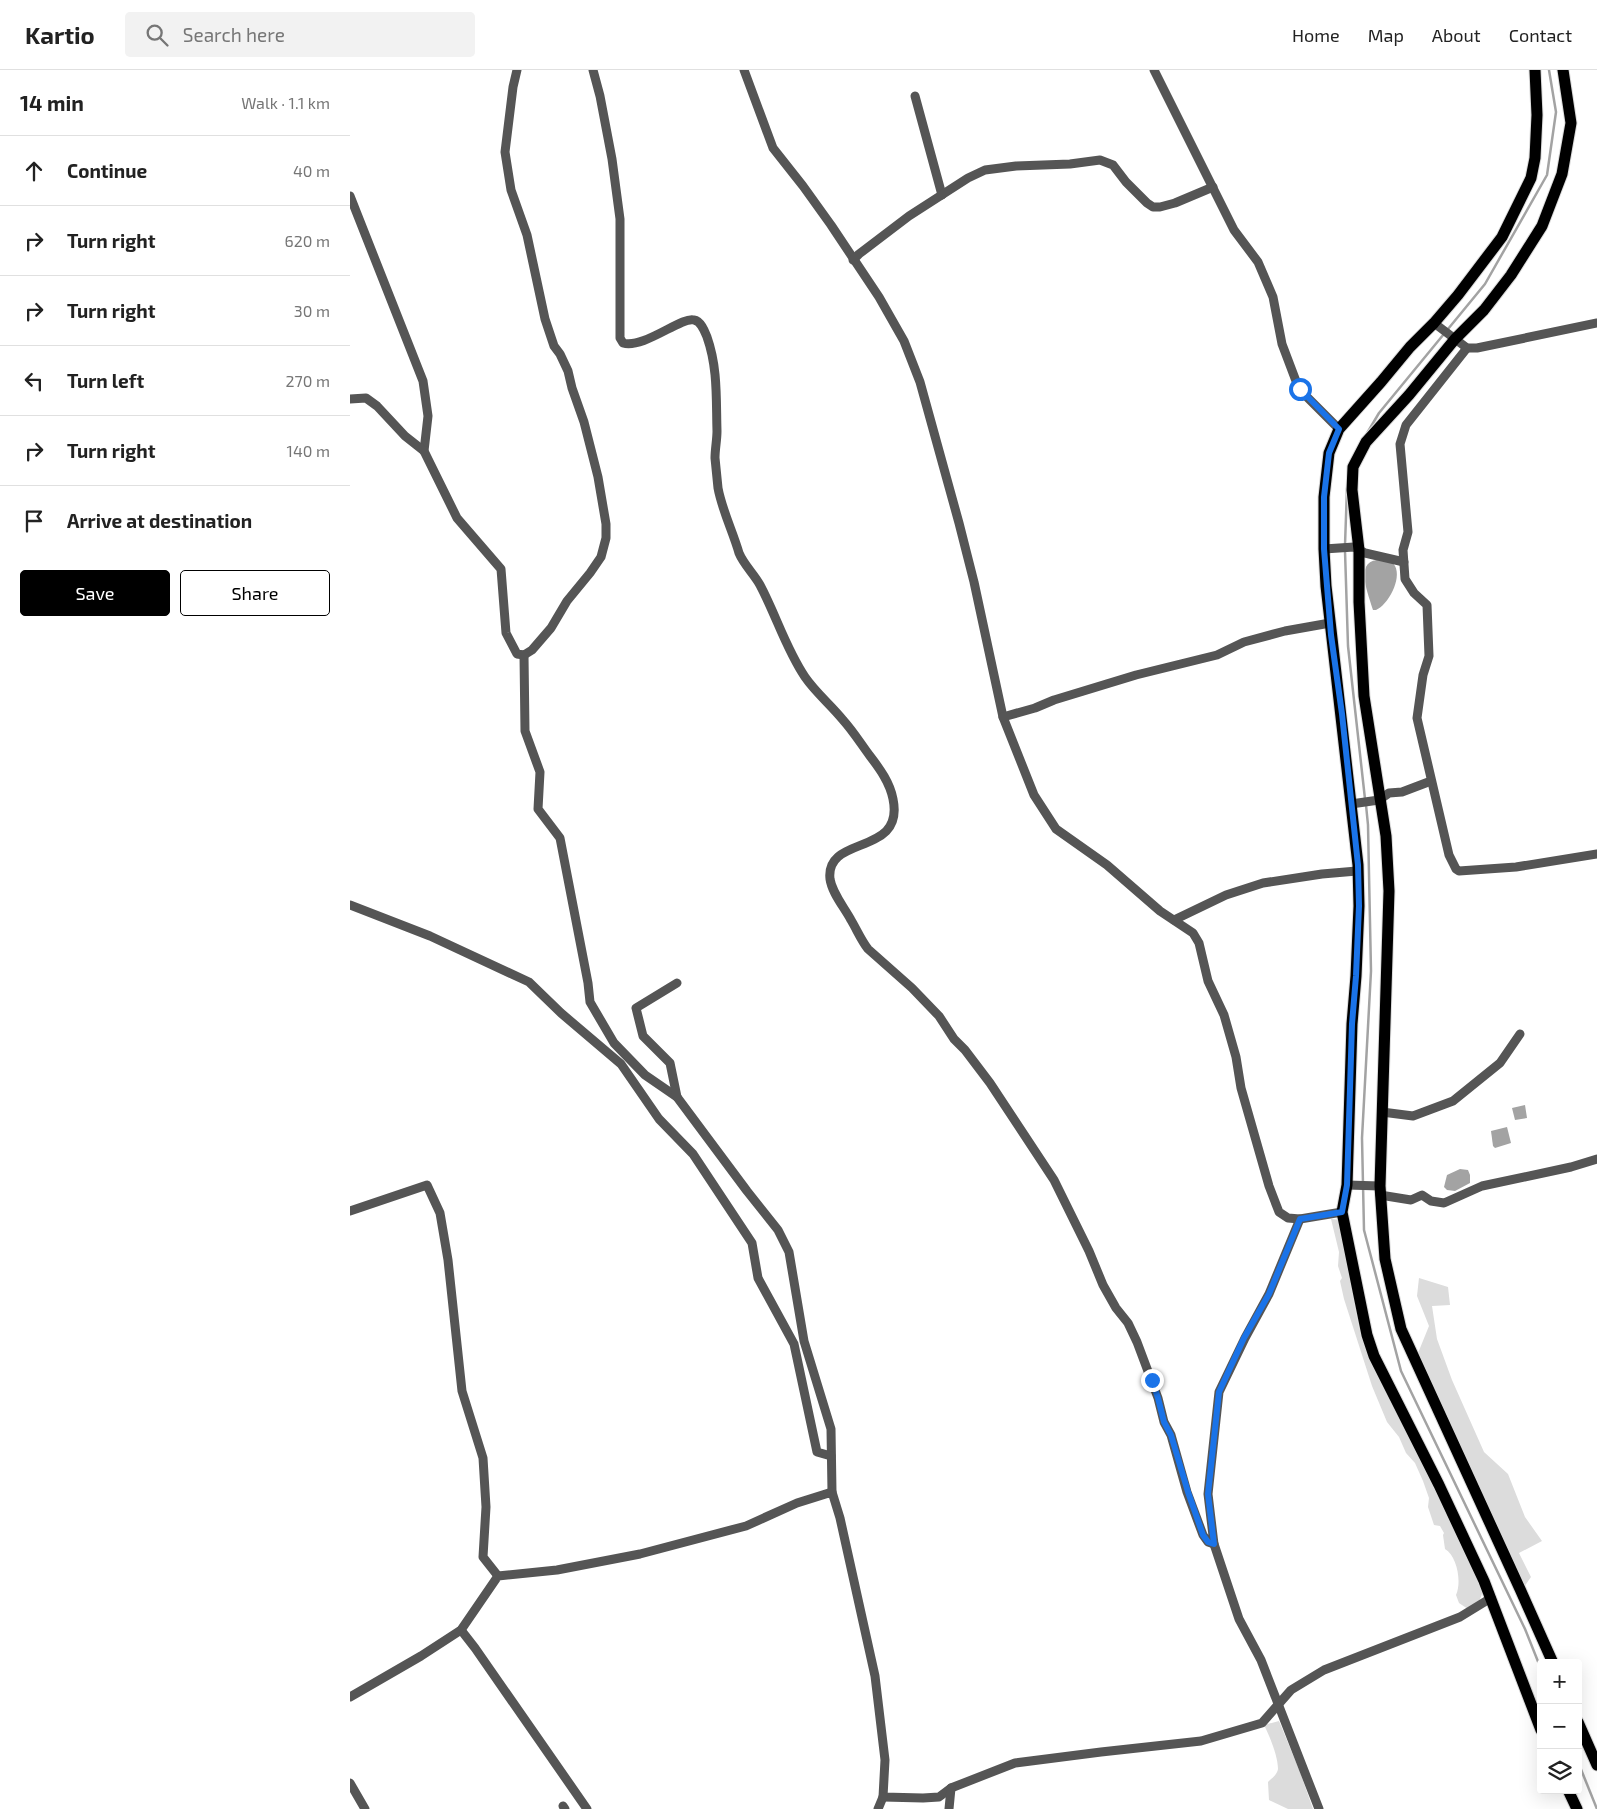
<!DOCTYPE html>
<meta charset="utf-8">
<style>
body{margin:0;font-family:"Exo 2",sans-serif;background:#f2f2f2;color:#222}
.controls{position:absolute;right:15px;bottom:15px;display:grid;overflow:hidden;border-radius:5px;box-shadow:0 5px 20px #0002}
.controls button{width:45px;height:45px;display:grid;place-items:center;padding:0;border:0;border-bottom:1px solid #e0e0e0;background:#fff;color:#222;font:25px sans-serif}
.stop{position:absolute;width:15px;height:15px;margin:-11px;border:4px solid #1a73e8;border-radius:50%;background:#fff}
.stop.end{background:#1a73e8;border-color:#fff;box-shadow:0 1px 5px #0008}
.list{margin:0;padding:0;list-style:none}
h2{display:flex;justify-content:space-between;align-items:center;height:65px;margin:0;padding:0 20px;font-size:21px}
h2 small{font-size:16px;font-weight:400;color:#767676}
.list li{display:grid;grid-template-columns:32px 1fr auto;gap:15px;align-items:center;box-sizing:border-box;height:70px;padding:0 20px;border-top:1px solid #e0e0e0}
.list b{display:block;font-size:19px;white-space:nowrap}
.list em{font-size:16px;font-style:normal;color:#767676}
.actions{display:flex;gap:10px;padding:15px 20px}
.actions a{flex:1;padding:11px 0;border:1px solid #000;border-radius:5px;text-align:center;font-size:18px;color:#000}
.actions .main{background:#000;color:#fff}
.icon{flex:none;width:28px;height:28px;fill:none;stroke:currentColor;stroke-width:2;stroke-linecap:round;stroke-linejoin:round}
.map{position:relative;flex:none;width:1247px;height:1739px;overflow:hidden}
header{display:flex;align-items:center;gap:30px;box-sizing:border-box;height:70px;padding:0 25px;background:#fff;border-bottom:1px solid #e0e0e0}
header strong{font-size:24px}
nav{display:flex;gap:28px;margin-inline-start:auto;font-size:18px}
.search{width:350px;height:45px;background:#f2f2f2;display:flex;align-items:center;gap:12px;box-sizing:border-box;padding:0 18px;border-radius:5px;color:#767676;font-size:19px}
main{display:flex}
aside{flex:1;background:#fff}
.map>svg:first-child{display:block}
.green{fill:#dcdcdc}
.water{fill:#a3a3a3}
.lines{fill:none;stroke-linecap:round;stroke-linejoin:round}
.stream{stroke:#a3a3a3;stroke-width:2.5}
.major-casing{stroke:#dbdbdb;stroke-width:13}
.minor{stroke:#555;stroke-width:9}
.major{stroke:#000;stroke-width:11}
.route{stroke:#1a73e8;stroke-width:6}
</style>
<header>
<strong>Kartio</strong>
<div class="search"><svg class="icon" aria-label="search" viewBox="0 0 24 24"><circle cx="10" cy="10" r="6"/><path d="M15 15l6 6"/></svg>Search here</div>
<nav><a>Home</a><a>Map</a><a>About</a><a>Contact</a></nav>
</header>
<main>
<aside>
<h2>14 min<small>Walk · 1.1 km</small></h2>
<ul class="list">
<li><svg class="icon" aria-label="ahead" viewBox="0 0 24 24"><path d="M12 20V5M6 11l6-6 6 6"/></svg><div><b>Continue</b></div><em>40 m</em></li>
<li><svg class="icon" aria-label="right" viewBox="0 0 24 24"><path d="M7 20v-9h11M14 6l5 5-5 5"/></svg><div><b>Turn right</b></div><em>620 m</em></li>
<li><svg class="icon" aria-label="right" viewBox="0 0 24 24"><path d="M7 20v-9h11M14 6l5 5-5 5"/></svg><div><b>Turn right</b></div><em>30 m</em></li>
<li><svg class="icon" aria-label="left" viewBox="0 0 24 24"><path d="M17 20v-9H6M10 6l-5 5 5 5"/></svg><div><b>Turn left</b></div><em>270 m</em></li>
<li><svg class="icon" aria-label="right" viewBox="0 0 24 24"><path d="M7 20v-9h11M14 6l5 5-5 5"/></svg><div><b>Turn right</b></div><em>140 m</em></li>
<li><svg class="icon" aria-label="arrive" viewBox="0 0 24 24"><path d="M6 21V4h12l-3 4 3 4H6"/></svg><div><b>Arrive at destination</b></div></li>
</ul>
<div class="actions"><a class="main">Save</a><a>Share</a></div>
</aside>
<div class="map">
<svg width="1247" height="1739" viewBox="0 0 1247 1739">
<rect width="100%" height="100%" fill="#fff"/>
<!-- green -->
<g class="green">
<path d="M981,1149l11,1 6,35 2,27 9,46 23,57 57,108 44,98 -4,11 -11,7 -9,-6 -3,-8c6,-13 1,-39 -11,-46l-2,-14 1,-2 -4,-7 -6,-1 -6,-18 1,-9 -6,-17 -8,-18 -9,-10 -7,-16 -12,-15 -15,-36 -28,-87 -4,-18 2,-3 -4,-12 1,-14z"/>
<polygon points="1069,1208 1098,1217 1100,1235 1082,1236 1087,1269 1102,1310 1134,1382 1158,1404 1175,1447 1192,1471 1169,1483 1181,1507 1174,1517 1066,1288 1079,1256 1067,1226"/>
<path d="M929,1651l21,51 13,37h-25l-19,-9 -1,-18c4,-4 9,-7 10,-13 0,-13 -8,-32 -14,-44z"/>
</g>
<!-- water -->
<g class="water">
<path d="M1027,490c5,1 16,1 18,6 7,13 -7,39 -19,44h-3c-4,-14 -19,-48 4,-50z"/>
<polygon points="1175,1035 1177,1048 1165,1050 1162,1038"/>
<polygon points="1157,1057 1161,1073 1145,1078 1143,1076 1141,1061"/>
<polygon points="1110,1099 1118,1100 1120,1105 1120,1113 1105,1121 1097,1120 1094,1117 1097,1105"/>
</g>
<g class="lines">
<!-- stream -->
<g class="stream">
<polyline points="1016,365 1029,343 1135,214 1197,105 1206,42 1199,0"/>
<polyline points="995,475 997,418"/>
<polyline points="995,481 998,576 1015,729"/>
<polyline points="1016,735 1018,755 1021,901 1012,1068 1014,1160 1051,1301 1175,1559 1191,1599"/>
<polyline points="1228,1692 1247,1739"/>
</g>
<defs>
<g id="major">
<polyline points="1185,0 1187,45 1185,88 1181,108 1152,167 1108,225 1084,253 1060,277 1031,312 989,359 979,383 974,427 974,479 976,516 1001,734 1008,795 1009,836 1006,906 1002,954 997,1115 992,1142 1017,1265 1024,1286 1089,1415 1134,1511 1191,1660"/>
<polyline points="1203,1593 1170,1519 1051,1259 1035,1189 1030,1116 1039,821 1036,766 1014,626 1009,532 1009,480 1002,420 1003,397 1016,372 1059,325 1105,269 1134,240 1161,205 1192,156 1212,104 1221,53 1213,0"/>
<polyline points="1228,1652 1247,1695"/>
<polyline points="1218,1720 1227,1739"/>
</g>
</defs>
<!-- major casing -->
<use href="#major" class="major-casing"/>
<!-- minor -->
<g class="minor">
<polyline points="167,0 163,17 155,82 161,120 177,165 195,249 204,276 210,284 218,301 222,318 234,352 248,407 256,454 256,468 251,487 240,503 217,531 201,558 182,580 174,585"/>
<path d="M243,0l7,26 12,63 8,60v119l3,5c21,6 59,-27 71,-23 7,1 11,12 13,17 11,31 9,62 10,94 0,9 -2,18 -2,27 1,10 2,20 3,30 4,22 15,44 21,65 5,12 15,21 21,32 16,30 26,64 45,92 11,16 26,28 38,43 10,11 18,24 27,36 10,13 20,27 23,43 12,58 -68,35 -63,80 2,14 14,28 21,41 6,10 10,20 17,29l44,39 27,28 15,23 11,11 25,33 64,97 35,71 14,34 13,23 12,15 9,19 21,56 6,24 7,13 16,57 16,43 5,7 6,2 -6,-50 11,-102 26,-54 24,-44 31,-75"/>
<polyline points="394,0 423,78 453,116 481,155 529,227 554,271 570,312 609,453 624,512 653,647 684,725 706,759 757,795 810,841 843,863 849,873 858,911 874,945 886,987 891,1018 919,1116 929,1142 938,1148 950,1149 992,1142"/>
<polyline points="804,0 884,160 908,192 923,227 932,274 949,319 989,359"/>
<polyline points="565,26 592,125"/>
<polyline points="0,126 73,311 78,346 74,381 107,448 151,499 156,563 167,584 174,585 175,661 190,702 188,739 210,768 238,913 240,932 264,973 295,1005 327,1027 397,1121 428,1160 439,1182 454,1271 481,1359 482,1422"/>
<polyline points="503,190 509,184 559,146 618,108 635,100 666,96 720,94 750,90 763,95 776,112 797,133 803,137 810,137 825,133 863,117"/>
<polyline points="1084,253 1117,278 1127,278 1247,253"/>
<polyline points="1117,278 1056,355 1050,374 1058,462 1053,480 1055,509 1064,523 1077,535 1079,586 1073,605 1067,648 1099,785 1106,799 1109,801 1166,797 1247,784"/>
<polyline points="0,329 16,328 27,336 55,366 74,381"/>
<polyline points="974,479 1004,477 1015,483 1054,492"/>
<polyline points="653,647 685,638 704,630 786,605 867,585 894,572 935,561 980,553"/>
<polyline points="1001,734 1029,730 1039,723 1052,722 1081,711"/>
<polyline points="0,835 80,866 179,912 211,943 271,994 309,1049 343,1084 402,1173 408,1208 444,1274 467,1382 481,1386"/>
<polyline points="824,850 876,825 913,813 972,804 1007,801"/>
<polyline points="327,1027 320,993 293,966 286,938 327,913"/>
<polyline points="1032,1042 1063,1046 1103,1031 1150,993 1170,964"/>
<polyline points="997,1115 1030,1116"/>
<polyline points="1030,1125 1061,1130 1072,1125 1081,1131 1094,1133 1132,1116 1221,1097 1247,1089"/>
<polyline points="0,1141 77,1115 90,1143 98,1190 112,1321 133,1388 136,1437 133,1487 148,1506"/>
<polyline points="864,1474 889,1549 911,1590 969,1739"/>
<polyline points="111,1560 125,1578 237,1739"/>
<polyline points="0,1627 71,1586 111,1560 148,1506 207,1500 290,1484 396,1456 447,1433 482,1422 490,1448 525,1606 535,1690 533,1727 573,1728 589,1727 601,1718 665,1693 751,1682 851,1671 912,1653 941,1620 974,1600 1110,1547 1141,1528"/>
<polyline points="0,1713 15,1739"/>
<polyline points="213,1736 215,1739"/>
<polyline points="528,1739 533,1727"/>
<polyline points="599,1739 601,1718"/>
</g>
<!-- major -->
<use href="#major" class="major"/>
</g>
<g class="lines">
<!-- route -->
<polyline class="route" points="802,1310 808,1328 814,1352 821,1365 838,1422 853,1465 858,1472 864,1474 858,1424 869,1322 894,1268 919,1224 950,1149 992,1142 997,1115 1002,954 1006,906 1009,836 1008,795 992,644 981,565 974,479 974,427 979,383 989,359 950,319"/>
</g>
</svg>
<div class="controls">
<button>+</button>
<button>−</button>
<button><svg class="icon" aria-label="layers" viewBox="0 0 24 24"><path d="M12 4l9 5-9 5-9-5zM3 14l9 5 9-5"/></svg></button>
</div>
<div class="stop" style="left:950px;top:319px"></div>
<div class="stop end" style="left:802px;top:1310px"></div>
</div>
</main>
